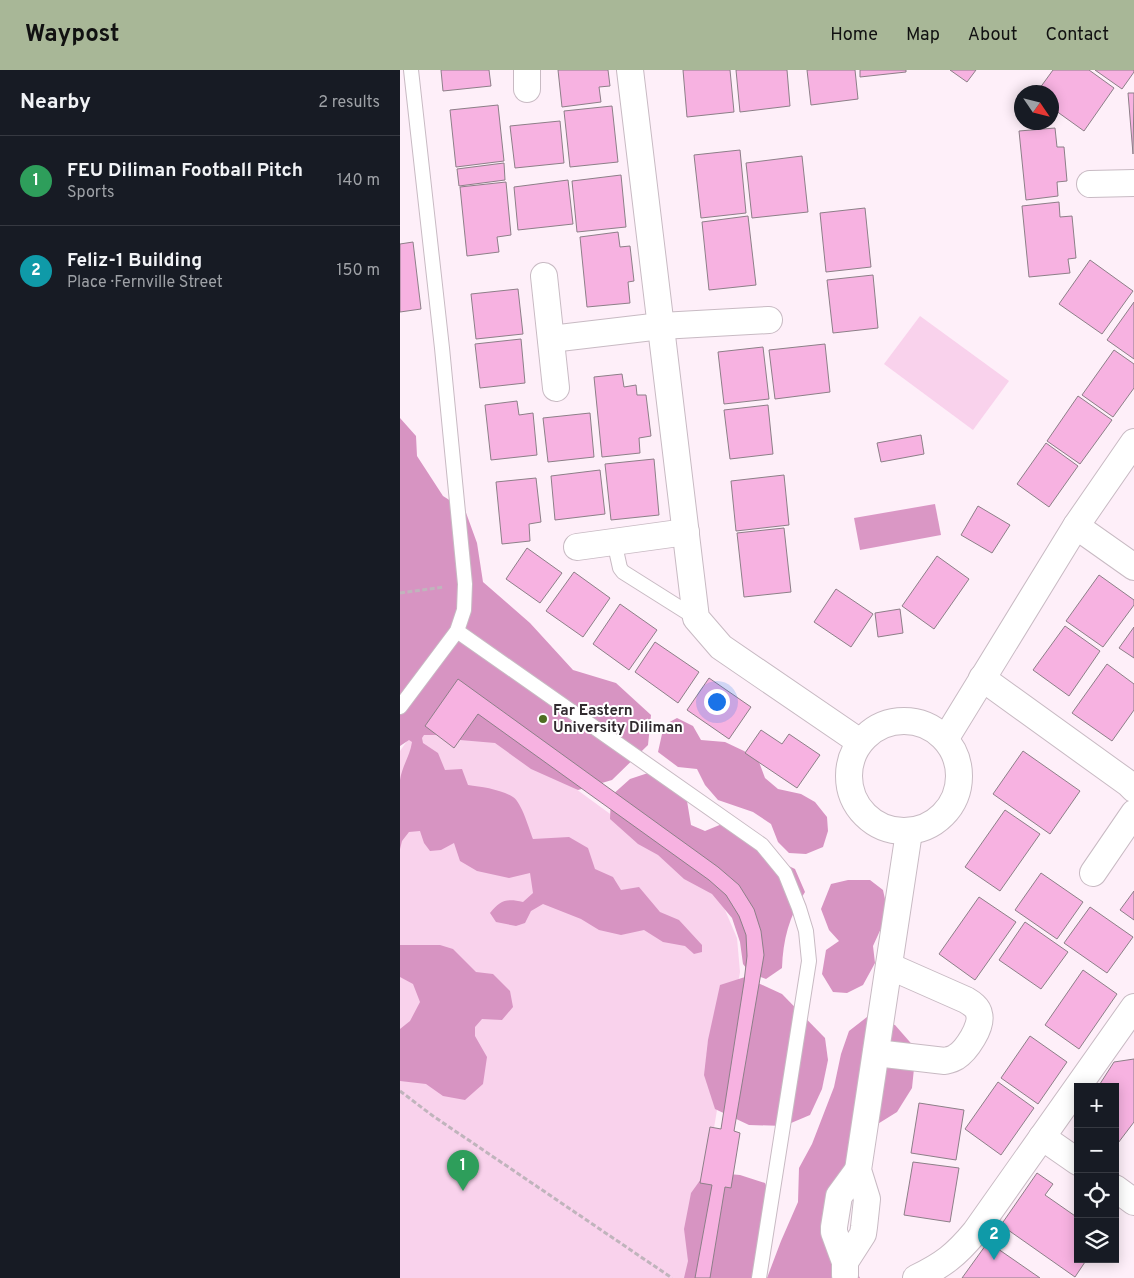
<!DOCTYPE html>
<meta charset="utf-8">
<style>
body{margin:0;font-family:Overpass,sans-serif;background:#242831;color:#f1f3f6}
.controls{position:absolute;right:15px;bottom:15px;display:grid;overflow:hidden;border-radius:0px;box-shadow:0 2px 12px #0003}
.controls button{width:45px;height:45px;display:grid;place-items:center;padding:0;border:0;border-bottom:1px solid #363941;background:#171b24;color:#f1f3f6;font:25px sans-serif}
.compass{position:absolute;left:614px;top:15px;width:45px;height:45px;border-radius:50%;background:#171b24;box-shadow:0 2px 12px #0003;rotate:125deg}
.you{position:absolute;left:316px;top:631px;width:18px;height:18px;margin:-12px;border:4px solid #fff;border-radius:50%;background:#1a73e8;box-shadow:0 0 0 8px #1a73e833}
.badge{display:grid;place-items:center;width:32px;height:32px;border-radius:50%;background:#a8b797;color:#fff;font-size:16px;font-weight:700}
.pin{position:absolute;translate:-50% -41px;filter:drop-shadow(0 1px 2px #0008)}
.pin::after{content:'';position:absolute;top:26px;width:18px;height:15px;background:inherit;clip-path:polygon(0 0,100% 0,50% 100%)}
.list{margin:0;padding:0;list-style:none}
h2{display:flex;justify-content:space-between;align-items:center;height:65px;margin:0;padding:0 20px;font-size:21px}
h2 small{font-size:16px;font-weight:400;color:#9ea1a6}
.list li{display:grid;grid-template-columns:32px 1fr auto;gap:15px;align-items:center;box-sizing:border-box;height:90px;padding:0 20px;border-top:1px solid #363941}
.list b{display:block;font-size:19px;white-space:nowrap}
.list p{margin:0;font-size:16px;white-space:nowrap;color:#9ea1a6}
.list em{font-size:16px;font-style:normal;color:#9ea1a6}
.icon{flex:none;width:28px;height:28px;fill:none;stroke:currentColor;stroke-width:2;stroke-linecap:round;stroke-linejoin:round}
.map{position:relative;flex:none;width:734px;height:1208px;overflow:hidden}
header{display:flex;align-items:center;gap:30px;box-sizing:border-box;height:70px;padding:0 25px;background:#a8b797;color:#111}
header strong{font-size:24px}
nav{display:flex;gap:28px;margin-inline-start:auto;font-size:18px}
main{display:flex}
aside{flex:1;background:#171b24}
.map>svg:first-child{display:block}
.green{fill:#f9d2ec}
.forest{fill:#d794c2}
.water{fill:#da97c5}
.building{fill:#f7b2e1;stroke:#8d7f88}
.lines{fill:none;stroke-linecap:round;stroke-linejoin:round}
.lane-casing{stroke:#c8bac3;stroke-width:16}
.street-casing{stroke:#c8bac3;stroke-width:28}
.path{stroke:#c0b4bc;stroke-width:3;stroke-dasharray:5 2.5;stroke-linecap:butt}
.lane{stroke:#fff;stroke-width:14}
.street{stroke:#fff;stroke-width:26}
.poi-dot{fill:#4e6d22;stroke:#fff;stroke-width:2}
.labels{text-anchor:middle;stroke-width:4;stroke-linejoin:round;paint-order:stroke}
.poi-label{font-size:15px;font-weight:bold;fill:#312b2f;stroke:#fff;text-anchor:start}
</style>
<header>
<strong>Waypost</strong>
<nav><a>Home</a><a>Map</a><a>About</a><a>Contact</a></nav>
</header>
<main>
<aside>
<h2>Nearby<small>2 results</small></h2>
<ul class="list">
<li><span class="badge" style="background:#2e9e5b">1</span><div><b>FEU Diliman Football Pitch</b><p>Sports</p></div><em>140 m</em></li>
<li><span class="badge" style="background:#0f9aa8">2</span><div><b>Feliz-1 Building</b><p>Place · Fernville Street</p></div><em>150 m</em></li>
</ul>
</aside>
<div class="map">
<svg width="734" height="1208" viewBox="0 0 734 1208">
<rect width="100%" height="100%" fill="#feeff9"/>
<!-- green -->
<g class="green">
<polygon points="520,246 609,311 573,360 484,294"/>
<polygon points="42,621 295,806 322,833 337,868 340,902 289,1208 0,1208 0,681"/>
</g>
<!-- forest -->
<g class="forest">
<path d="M0,348l16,18 1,20 26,40 22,14 12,33 6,39 47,41 43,47 43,13 35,32 -3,30 -36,35 -34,10 -47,-21 -36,-26 -35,-3 -21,-5h-15l-2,3 1,5 15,10 7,17 17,-1 6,16c14,2 32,4 45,12 9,6 16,32 20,42l36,-2 19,11 7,21 18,8 8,13 18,-3 21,25 19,8 23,25v7l-8,2 -9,-8 -22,-4 -19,-12 -23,5 -22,-5 -18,-11 -38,-15 -12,7 -6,12 -9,3 -20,-4 -6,-9c10,-13 17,-15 33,-11l10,-9 -3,-20 -21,5 -32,-7 -17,-10 -6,-18 -13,7 -11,1 -6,-8 -4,-12 -11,1 -7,9 -2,8c0,-23 0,-47 0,-69 2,-14 10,-24 12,-38l-3,-2 -9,6z"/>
<polygon points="277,648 293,656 301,670 325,672 344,681 359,692 365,708 378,719 401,724 415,732 427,747 428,761 423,777 406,784 389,783 378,772 371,754 353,742 318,730 305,715 297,699 278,697 258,682 264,655"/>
<path d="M254,701l17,8 16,22 4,24 14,6 17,-7 54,36 19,9 10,23c-16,24 -22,48 -23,76l-16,11 -16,-6 -7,-9 -3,-22 -8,-24 -20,-24 -28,-15 -26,-24 -20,-11 -28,-25 1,-23 19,-17z"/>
<polygon points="448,810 470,810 483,820 488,843 473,876 475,893 463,915 447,923 433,922 422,904 426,880 439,871 429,860 421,839 431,814"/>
<polygon points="0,875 40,875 53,879 76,902 93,904 110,921 113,937 102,950 82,949 75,957 75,966 87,987 83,1014 65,1030 43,1026 26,1014 0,1011 0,959 10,951 20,932 13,914 0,907"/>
<polygon points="345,907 382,924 425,968 428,990 422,1019 410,1045 384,1056 349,1055 315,1039 304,1005 308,970 320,915"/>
<polygon points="467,947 495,955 516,979 512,1018 497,1042 468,1060 442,1150 454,1197 460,1208 367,1208 381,1171 398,1132 399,1098 412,1074 434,1017 441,984 449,961"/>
<polygon points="306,1102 340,1105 365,1113 376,1137 355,1208 284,1208 288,1191 284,1159 291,1123"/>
</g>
<!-- water -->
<polygon class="water" points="535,434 541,465 460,480 454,448"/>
<!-- building -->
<g class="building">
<polygon points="41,0 89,0 91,16 43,21"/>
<polygon points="158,0 208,0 210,16 199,17 201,32 162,37"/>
<polygon points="283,0 330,0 334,42 287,47"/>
<polygon points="336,0 387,0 390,36 340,42"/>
<polygon points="407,0 455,0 458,29 411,35"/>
<polygon points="460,0 506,0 506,2 460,7"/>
<polygon points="550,0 576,0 567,12"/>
<polygon points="653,0 689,0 714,18 684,61 652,38 652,22 637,22"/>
<polygon points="695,0 734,0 734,2 722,19"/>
<polygon points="728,23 734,23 733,84"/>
<polygon points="98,35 104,91 56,97 50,40"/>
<polygon points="212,36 218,92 170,97 164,41"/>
<polygon points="160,51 164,93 115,98 110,56"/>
<polygon points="655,58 657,77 664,77 667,111 657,112 658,126 626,130 619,61"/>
<polygon points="340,80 346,143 301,148 294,85"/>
<polygon points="402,86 408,142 352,148 346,93"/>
<polygon points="104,93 105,110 59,116 57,99"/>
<polygon points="221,105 226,157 177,162 172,111"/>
<polygon points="168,110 173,154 118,160 114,117"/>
<polygon points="106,112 111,165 97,167 99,182 67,186 60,117"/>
<polygon points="659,132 660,147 672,146 676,188 668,189 670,203 629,207 622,136"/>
<polygon points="465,138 471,197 426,202 420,143"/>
<polygon points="348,146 356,215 309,220 302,152"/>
<polygon points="218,162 220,177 230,176 234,211 228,212 230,233 187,237 180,167"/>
<polygon points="13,172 21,239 0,242 0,174"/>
<polygon points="690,190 733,221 702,264 659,234"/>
<polygon points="473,205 478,258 433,263 427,210"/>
<polygon points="118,219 123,264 76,269 71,224"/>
<polygon points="734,232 734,289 707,270"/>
<polygon points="121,269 125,313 80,318 75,274"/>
<polygon points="425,274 430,322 375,329 369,280"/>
<polygon points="363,277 369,329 324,334 318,282"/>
<polygon points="714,280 734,294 734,318 713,347 682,325"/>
<polygon points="222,304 224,317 236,315 237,325 246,325 251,366 239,368 240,383 202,387 194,307"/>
<polygon points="678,326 712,350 680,394 647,371"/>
<polygon points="117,331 119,345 133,343 137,385 91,390 85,335"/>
<polygon points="368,335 373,384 330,389 324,340"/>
<polygon points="190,343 194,387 148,392 143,348"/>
<polygon points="521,365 524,384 481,392 477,373"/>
<polygon points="646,373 678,396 649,437 617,414"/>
<polygon points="254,389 259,445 211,450 205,394"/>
<polygon points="200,400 205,444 155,450 151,406"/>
<polygon points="384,405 389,455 336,461 331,411"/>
<polygon points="136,408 141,452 129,454 130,471 102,474 96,412"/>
<polygon points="578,436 610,455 592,483 561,465"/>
<polygon points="384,458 391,522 344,527 337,463"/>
<polygon points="127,478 162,503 140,533 106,509"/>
<polygon points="537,486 569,509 534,559 502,536"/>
<polygon points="174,502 210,528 183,567 146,541"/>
<polygon points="699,505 734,530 734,535 703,577 666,551"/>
<polygon points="436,519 473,544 451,577 414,552"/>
<polygon points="220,534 257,560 229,600 193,574"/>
<polygon points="500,539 503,563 478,567 475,543"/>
<polygon points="665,556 700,581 669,626 633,600"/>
<polygon points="734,557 734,588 719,578"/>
<polygon points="255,572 299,602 278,633 235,602"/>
<polygon points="707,594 734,614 734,640 712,671 672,643"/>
<polygon points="309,608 351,637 329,669 287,640"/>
<polygon points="58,609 318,797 339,815 354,839 361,861 364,885 334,1061 340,1063 331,1118 325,1117 310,1208 295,1208 312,1115 300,1113 310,1057 321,1059 344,912 347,886 346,865 339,846 326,825 309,810 78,644 54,678 25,656"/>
<polygon points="361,660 382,674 389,664 420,685 397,718 345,683"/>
<polygon points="623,681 680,721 650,764 593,724"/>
<polygon points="605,740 640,764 600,821 565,797"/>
<polygon points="641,803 683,832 657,869 615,840"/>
<polygon points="734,821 734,850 720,840"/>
<polygon points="579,827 616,852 575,910 539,884"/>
<polygon points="690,837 733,867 707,903 664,873"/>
<polygon points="625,852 668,882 641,919 599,890"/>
<polygon points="683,900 717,924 679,979 645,955"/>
<polygon points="630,966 667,992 638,1034 601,1008"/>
<polygon points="734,989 734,1052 715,1077 715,1017 698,1017 714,992"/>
<polygon points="598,1012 634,1038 601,1085 565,1059"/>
<polygon points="519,1033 564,1040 556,1090 511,1083"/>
<polygon points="513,1092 559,1098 550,1152 504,1145"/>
<polygon points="637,1103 653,1114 645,1125 678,1148 678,1189 687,1189 675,1207 601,1155"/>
<polygon points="588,1172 640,1208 562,1208"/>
</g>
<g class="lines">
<defs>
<g id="lane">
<polyline points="214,471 220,498 223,502 296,548"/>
<polyline points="57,561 362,775 385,803 399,838 406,861 409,891 359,1208"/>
<polyline points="0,637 57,561 64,540 65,514 42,278 11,0"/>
</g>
<g id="street">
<polyline points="230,0 296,548 321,577 460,672"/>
<polyline points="127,19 127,0"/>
<polyline points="690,114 734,113"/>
<polyline points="144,206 156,318"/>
<polyline points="151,269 261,256 369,250"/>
<polyline points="676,456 734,497"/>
<polyline points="177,477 286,462"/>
<polyline points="582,608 729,714 734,719"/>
<circle cx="504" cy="706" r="55"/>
<polyline points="546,668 676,456 734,372"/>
<polyline points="693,803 734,743"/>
<path d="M476,983l69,8c4,-1 8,-2 11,-4 10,-6 27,-31 23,-43 -1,-7 -8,-11 -13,-14l-77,-34"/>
<polyline points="642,1067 678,1092"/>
<polyline points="715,1118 734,1132"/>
<polyline points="445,1192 463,1164 464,1157 467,1129 458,1100 509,762"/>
<polyline points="445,1205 445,1192 434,1162 434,1157 439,1126 458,1100"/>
<path d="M516,1208c27,-13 40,-23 59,-46l159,-225"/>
</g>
</defs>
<!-- lane casing -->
<use href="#lane" class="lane-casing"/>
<!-- street casing -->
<use href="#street" class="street-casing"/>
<!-- path -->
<g class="path">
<polyline points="0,523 44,517"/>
<polyline points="0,1021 33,1046 272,1208"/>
</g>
<!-- lane -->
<use href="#lane" class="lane"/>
<!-- street -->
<use href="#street" class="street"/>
</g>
<!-- markers -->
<circle class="poi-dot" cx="143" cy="649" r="5"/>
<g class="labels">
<!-- poi labels -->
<g class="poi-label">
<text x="153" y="645">Far Eastern<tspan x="153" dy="17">University Diliman</tspan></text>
</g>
</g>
</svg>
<div class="controls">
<button>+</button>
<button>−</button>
<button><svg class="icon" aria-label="locate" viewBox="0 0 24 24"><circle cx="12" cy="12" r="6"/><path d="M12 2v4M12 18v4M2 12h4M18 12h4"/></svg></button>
<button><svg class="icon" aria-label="layers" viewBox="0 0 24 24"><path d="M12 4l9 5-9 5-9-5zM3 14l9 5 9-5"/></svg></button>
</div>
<svg class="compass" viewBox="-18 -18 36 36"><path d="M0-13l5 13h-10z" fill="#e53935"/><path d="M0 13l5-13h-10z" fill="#9ea1a6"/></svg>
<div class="you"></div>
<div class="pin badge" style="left:63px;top:1121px;background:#2e9e5b">1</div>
<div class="pin badge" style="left:594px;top:1190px;background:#0f9aa8">2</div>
</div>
</main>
